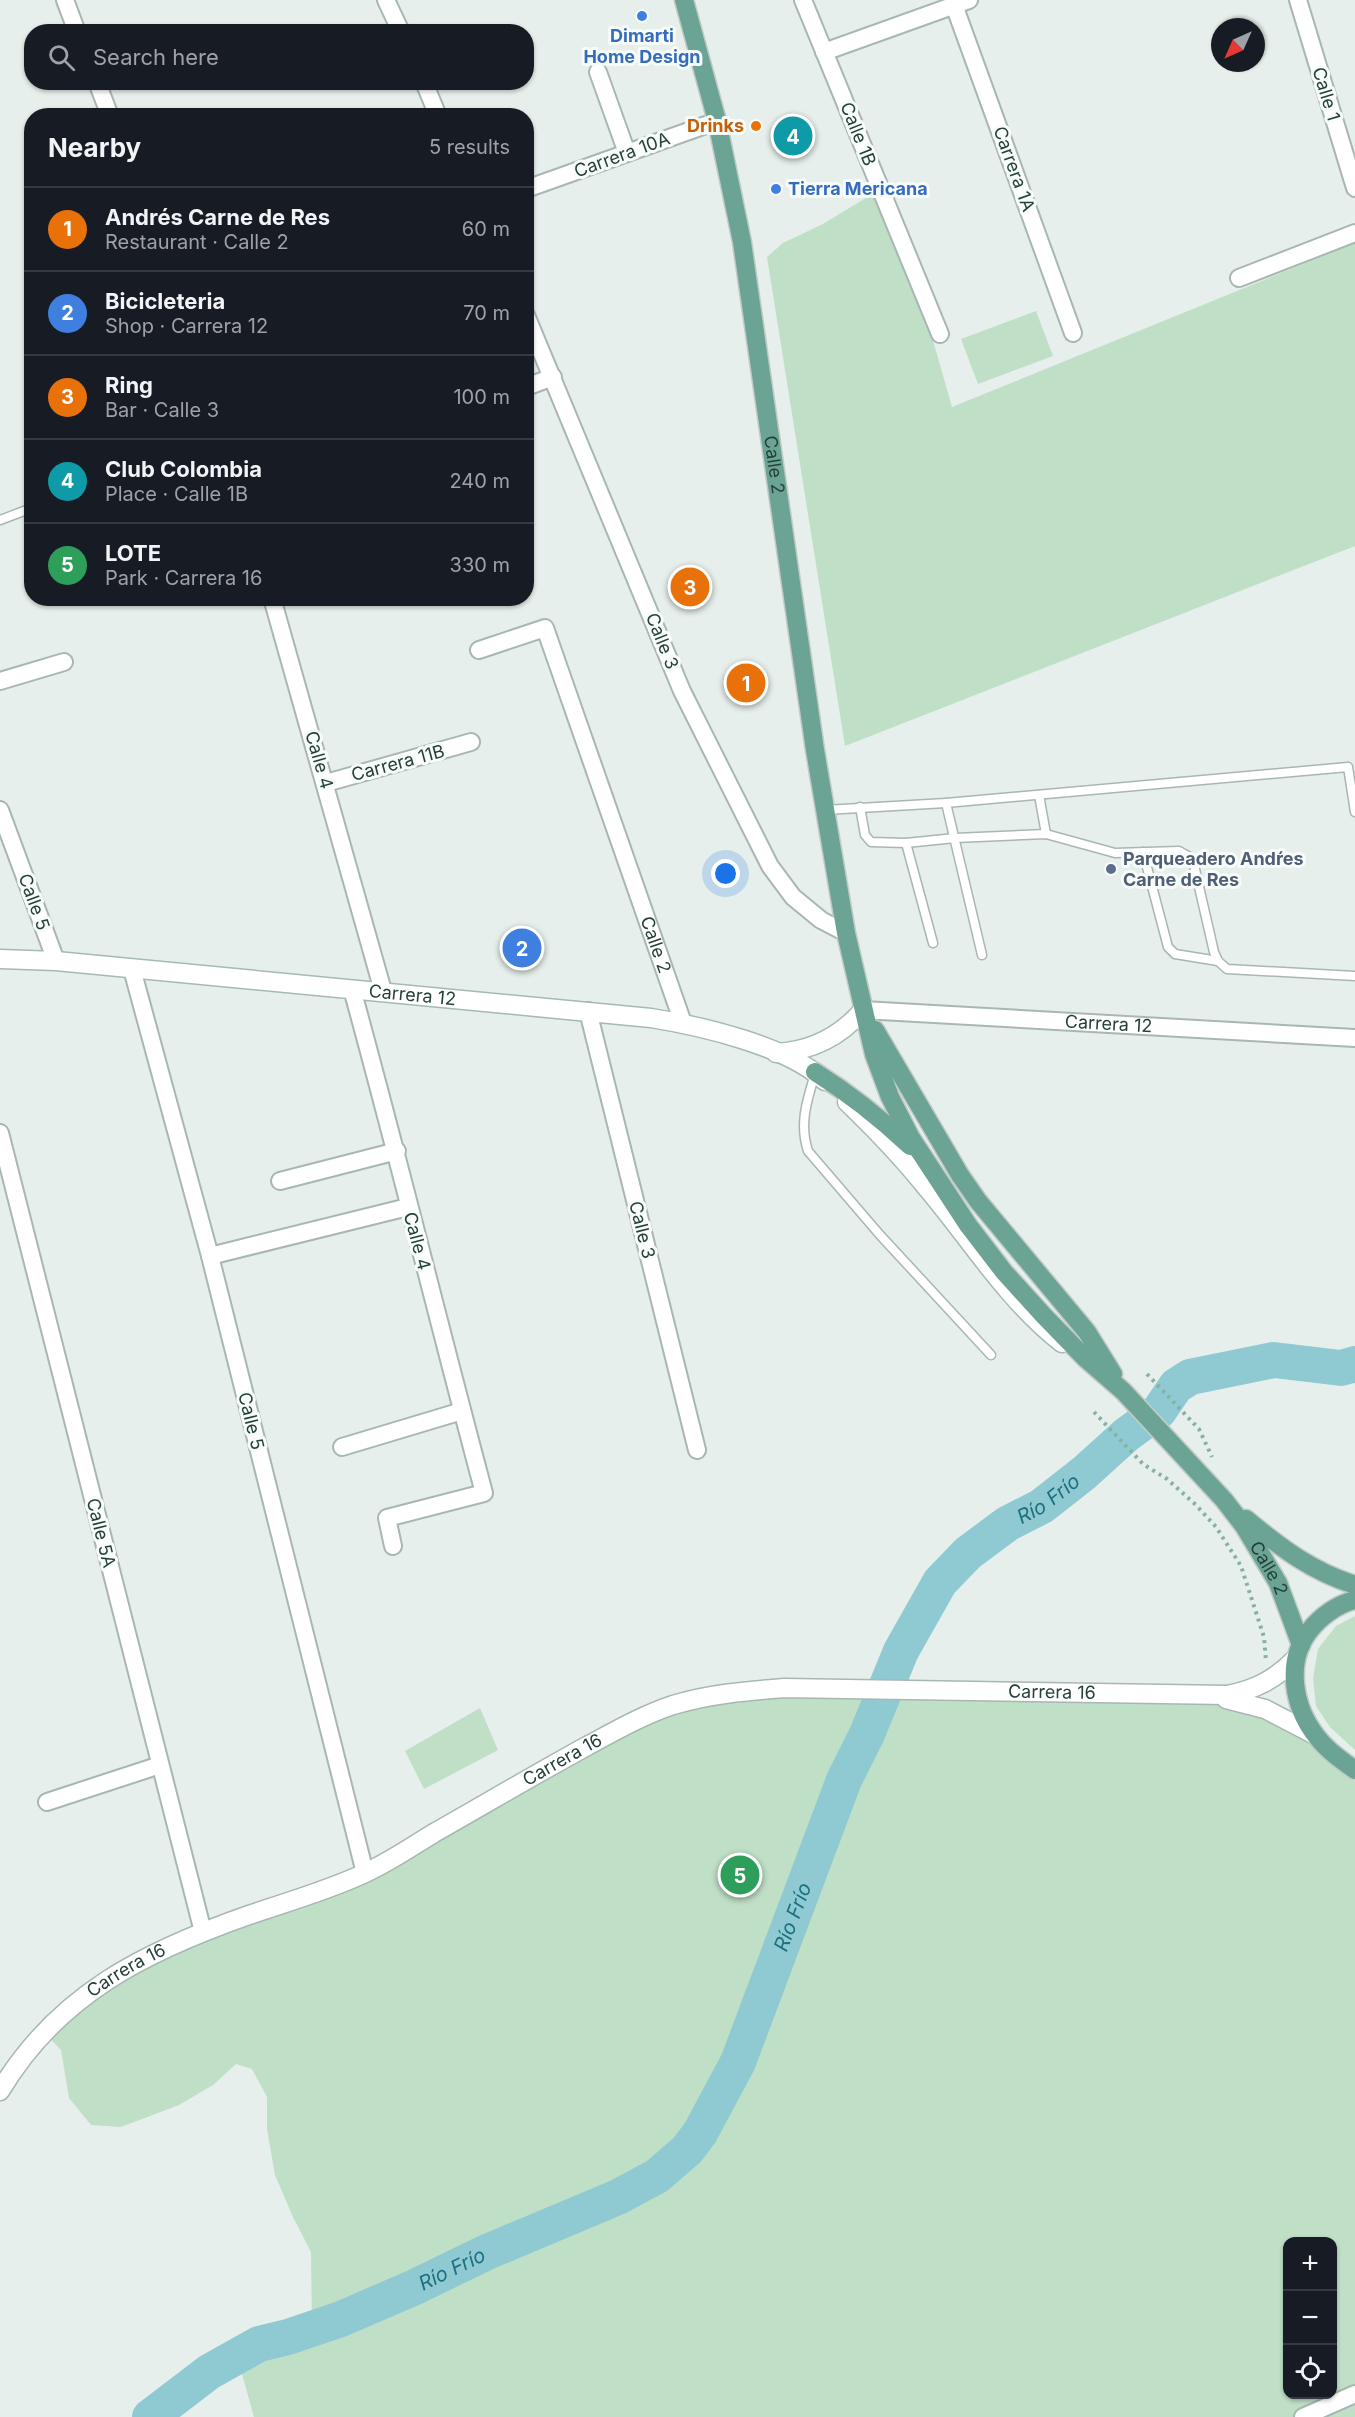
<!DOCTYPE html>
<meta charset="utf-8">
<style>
body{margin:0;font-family:Inter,sans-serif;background:#242831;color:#f1f3f6}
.controls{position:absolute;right:18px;bottom:18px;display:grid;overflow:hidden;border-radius:12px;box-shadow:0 2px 4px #0004}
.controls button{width:54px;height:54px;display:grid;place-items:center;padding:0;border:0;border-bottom:2px solid #363941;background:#171b24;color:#f1f3f6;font:30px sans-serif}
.compass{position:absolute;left:1211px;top:18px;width:54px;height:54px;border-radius:50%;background:#171b24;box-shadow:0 2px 4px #0004;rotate:225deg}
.you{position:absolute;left:726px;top:874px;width:21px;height:21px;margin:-15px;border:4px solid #fff;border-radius:50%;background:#1a73e8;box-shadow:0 0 0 9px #1a73e833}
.badge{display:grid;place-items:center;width:39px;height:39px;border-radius:50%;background:#1a73e8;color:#fff;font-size:20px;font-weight:700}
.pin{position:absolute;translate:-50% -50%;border:3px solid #fff;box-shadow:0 2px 6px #0006}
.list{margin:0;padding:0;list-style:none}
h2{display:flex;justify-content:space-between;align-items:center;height:78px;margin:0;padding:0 24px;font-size:26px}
h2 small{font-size:20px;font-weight:400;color:#9ea1a6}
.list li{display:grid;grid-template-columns:39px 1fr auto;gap:18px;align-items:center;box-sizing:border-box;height:84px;padding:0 24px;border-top:2px solid #363941}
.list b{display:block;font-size:22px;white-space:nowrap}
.list p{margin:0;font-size:20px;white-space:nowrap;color:#9ea1a6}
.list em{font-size:20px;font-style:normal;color:#9ea1a6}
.icon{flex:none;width:33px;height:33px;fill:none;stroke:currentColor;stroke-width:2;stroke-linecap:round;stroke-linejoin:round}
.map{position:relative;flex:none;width:1355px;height:2417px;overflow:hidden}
.search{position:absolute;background:#171b24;box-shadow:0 2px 4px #0004;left:24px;top:24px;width:510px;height:66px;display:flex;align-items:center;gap:15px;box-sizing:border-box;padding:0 21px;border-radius:24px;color:#9ea1a6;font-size:22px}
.panel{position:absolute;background:#171b24;box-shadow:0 2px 4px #0004;left:24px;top:108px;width:510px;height:498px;border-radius:24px}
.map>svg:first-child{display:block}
.green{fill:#bfdfc7;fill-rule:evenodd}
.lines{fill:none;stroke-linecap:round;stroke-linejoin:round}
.river{stroke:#8fcad3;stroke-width:36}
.service-casing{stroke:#a8b7b2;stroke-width:11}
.minor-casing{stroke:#a8b7b2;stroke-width:20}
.tertiary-casing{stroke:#a8b7b2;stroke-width:21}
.secondary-casing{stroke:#a4bab2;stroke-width:21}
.primary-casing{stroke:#c2cac8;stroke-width:21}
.path{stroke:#86b2a4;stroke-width:4;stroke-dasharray:3 4.5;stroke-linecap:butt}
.service{stroke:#fff;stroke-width:8}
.minor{stroke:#fff;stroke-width:16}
.tertiary{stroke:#fff;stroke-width:18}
.secondary{stroke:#fff;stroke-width:18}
.primary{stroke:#6ba494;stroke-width:18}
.shop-dot{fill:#3f7fe0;stroke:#f7fbf9;stroke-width:2}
.food-dot{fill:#e8710a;stroke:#f7fbf9;stroke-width:2}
.service-dot{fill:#5c6f8a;stroke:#f7fbf9;stroke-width:2}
.labels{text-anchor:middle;stroke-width:6;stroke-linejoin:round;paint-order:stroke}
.shop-label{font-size:18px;font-weight:bold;fill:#366cbe;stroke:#f7fbf9}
.street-label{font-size:18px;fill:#244139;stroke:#f7fbf9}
.food-label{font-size:18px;font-weight:bold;fill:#c56008;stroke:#f7fbf9;text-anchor:end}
.service-label{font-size:18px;font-weight:bold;fill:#4e5e75;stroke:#f7fbf9;text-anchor:start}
.water-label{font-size:20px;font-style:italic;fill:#1d707e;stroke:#f7fbf9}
</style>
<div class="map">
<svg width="1355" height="2417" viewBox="0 0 1355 2417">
<rect width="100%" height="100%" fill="#e6efeb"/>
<!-- green -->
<g class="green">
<polygon points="874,193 932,337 952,407 1355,243 1355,546 845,746 767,257 783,243 823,224"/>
<polygon points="1036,311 1053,356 978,384 961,339"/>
<polygon points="1355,1616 1355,1750 1330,1727 1316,1706 1313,1678 1318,1649 1336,1626"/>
<path d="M714,1695l498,1 103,39 40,47v635h-1101l-17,-61 22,-12 53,-16 -1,-76 -18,-35 -18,-42 -8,-46v-32l-15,-28 -16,-5 -23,21 -34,20 -58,22 -30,-2 -22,-27 -8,-48 -17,-18 52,-46 206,-88 260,-138zM1288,2242h44v152h-44z"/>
<polygon points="480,1708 498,1750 424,1789 405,1751"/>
</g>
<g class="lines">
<!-- river -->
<path class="river" id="s1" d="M150,2417l59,-45 50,-28 29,-7 53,-18 74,-32 72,-35 131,-55 39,-21 30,-26 13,-17 38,-71 106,-282 23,-46 34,-83 39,-69 28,-29 39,-29 35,-18 42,-33 42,-38 33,-24 17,-25 14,-9 84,-17 67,8 14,-4"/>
<defs>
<g id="service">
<polyline points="0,520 32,508"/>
<polyline points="1039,795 1046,834"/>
<polyline points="946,803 982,955"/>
<polyline points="860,807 865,835 871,842 906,843 955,838 1046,834 1115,853 1179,851 1190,857 1194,865 1214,952 1218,961 1227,969 1355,976"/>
<polyline points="825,810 946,803 1348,767 1355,812"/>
<polyline points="906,843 933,943"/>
<polyline points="1143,852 1168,947 1175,954 1218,961"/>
<path d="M815,1074c-8,26 -16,50 -7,77l72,84 111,120"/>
</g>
<g id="minor">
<polyline points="65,0 77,32"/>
<polyline points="386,0 401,32"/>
<polyline points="803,0 940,334"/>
<polyline points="1298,0 1355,188"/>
<polyline points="954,5 1073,333"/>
<polyline points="824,52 969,0"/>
<polyline points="598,72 627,153"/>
<polyline points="97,82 110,116"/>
<polyline points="424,82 438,116"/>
<polyline points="526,189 717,121"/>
<polyline points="1239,278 1355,233"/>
<polyline points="526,315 682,691 770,866 793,897 821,920 846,933"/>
<polyline points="526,387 553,377"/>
<polyline points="272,598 383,991"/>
<path id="s2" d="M479,650l66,-22 138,395"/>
<polyline points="0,681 64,662"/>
<polyline points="326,783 471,742"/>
<polyline points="0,810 56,961"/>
<polyline points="132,969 210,1256 365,1873"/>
<path d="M352,989c46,167 87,336 132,504l-97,25 6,28"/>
<path id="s3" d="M863,1010l492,28"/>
<polyline points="588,1011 697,1450"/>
<polyline points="0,1133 203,1932"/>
<polyline points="280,1181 397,1151"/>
<polyline points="210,1256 408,1207"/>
<polyline points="342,1447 462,1411"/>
<polyline points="47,1802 160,1765"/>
<polyline points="1303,2417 1355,2394"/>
</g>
<g id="tertiary">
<polyline points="1226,1699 1265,1709 1315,1735"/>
<path id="s4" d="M0,2091c58,-97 146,-140 249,-176 38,-13 77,-24 114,-41 25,-11 48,-27 71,-41 51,-29 102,-59 153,-87 28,-15 56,-31 86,-41 37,-11 73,-14 111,-17l443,7c28,-5 49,-16 69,-37"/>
</g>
<g id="secondary">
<path id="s5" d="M0,959l56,2 595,57c50,8 137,28 174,63"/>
<path d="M776,1053c36,-2 64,-16 87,-43"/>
<path d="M847,1102c28,27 55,55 79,85 45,53 80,112 136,156"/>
</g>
<g id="primary">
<path id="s6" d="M684,0l33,121 25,121 73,508 31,183 28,121 16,43 21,41 57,87 36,47 40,44 41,42 38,33 101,109 20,26 34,57 23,62"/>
<polyline points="875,1030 960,1175 978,1201 1087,1332 1113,1374"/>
<path d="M815,1072c35,22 65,46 95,74"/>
<path d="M1246,1519c35,29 65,52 109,66"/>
<path d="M1355,1600c-17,4 -34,16 -45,30 -25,31 -17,77 7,107 10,13 24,23 38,33"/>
</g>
</defs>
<!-- service casing -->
<use href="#service" class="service-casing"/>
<!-- minor casing -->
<use href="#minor" class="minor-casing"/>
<!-- tertiary casing -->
<use href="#tertiary" class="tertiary-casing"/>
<!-- secondary casing -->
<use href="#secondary" class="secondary-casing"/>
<!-- primary casing -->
<use href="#primary" class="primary-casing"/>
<!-- path -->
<g class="path">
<polyline points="1147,1374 1199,1429 1212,1457"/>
<polyline points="1094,1412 1143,1464 1167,1479 1196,1505 1216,1527 1241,1566 1264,1637 1266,1661"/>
</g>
<!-- service -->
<use href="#service" class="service"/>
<!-- minor -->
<use href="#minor" class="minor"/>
<!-- tertiary -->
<use href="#tertiary" class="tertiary"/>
<!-- secondary -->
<use href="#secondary" class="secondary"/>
<!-- primary -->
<use href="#primary" class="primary"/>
</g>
<!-- markers -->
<g class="shop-dot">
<circle cx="642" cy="16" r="6"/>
<circle cx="776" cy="189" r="6"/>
</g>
<circle class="food-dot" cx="756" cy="126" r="6"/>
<circle class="service-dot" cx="1111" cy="869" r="6"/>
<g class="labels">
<!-- shop labels -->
<g class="shop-label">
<text x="642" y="42">Dimarti<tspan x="642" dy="21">Home Design</tspan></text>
<text x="788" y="195" text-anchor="start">Tierra Mericana</text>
</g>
<!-- street labels -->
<g class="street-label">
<text transform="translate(1326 94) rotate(73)" y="6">Calle 1</text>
<text transform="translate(858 134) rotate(68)" y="6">Calle 1B</text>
<text transform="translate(622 155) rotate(-20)" y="6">Carrera 10A</text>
<text transform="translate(1014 169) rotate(70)" y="6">Carrera 1A</text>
<text dy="6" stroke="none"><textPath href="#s6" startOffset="474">Calle 2</textPath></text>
<text transform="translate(662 641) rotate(68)" y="6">Calle 3</text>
<text transform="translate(319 760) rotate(74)" y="6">Calle 4</text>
<text transform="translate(398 763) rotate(-15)" y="6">Carrera 11B</text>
<text transform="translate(34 902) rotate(70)" y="6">Calle 5</text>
<text dy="6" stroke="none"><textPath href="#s2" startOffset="405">Calle 2</textPath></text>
<text dy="6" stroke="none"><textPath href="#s5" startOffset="414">Carrera 12</textPath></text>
<text dy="6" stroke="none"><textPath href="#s3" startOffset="246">Carrera 12</textPath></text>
<text transform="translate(642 1230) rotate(76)" y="6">Calle 3</text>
<text transform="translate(417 1241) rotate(75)" y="6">Calle 4</text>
<text transform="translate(251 1421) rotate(76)" y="6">Calle 5</text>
<text transform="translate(101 1533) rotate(76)" y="6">Calle 5A</text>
<text dy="6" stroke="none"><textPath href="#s6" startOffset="1726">Calle 2</textPath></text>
<text dy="6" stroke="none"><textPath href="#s4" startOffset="1167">Carrera 16</textPath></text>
<text dy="6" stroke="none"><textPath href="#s4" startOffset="663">Carrera 16</textPath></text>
<text dy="6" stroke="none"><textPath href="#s4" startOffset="177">Carrera 16</textPath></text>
</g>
<!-- food labels -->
<g class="food-label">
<text x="744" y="132">Drinks</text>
</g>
<!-- service labels -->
<g class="service-label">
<text x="1123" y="865">Parqueadero Andŕes<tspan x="1123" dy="21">Carne de Res</tspan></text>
</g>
<!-- water labels -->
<g class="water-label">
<text dy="7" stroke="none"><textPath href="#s1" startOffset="1365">Río Frío</textPath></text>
<text dy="7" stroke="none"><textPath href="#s1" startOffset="861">Río Frío</textPath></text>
<text dy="7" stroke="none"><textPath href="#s1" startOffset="339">Río Frío</textPath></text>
</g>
</g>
</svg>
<div class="controls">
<button>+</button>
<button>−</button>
<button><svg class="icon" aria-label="locate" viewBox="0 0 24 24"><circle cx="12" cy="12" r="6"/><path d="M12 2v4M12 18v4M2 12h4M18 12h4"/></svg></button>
</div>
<svg class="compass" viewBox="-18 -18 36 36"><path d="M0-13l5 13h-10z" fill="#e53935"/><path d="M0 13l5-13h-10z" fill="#9ea1a6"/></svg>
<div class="you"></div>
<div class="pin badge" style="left:746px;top:683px;background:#e8710a">1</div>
<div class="pin badge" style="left:522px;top:948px;background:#3f7fe0">2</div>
<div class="pin badge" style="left:690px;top:587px;background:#e8710a">3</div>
<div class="pin badge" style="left:793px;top:136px;background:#0f9aa8">4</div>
<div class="pin badge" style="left:740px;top:1875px;background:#2e9e5b">5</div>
<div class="search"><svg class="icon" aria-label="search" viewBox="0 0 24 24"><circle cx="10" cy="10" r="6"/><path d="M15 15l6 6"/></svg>Search here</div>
<section class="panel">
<h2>Nearby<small>5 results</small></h2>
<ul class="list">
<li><span class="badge" style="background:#e8710a">1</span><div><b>Andrés Carne de Res</b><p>Restaurant · Calle 2</p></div><em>60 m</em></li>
<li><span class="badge" style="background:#3f7fe0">2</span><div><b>Bicicleteria</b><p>Shop · Carrera 12</p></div><em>70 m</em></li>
<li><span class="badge" style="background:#e8710a">3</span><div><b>Ring</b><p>Bar · Calle 3</p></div><em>100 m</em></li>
<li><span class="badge" style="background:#0f9aa8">4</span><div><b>Club Colombia</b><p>Place · Calle 1B</p></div><em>240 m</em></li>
<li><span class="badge" style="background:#2e9e5b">5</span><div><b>LOTE</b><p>Park · Carrera 16</p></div><em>330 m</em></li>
</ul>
</section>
</div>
